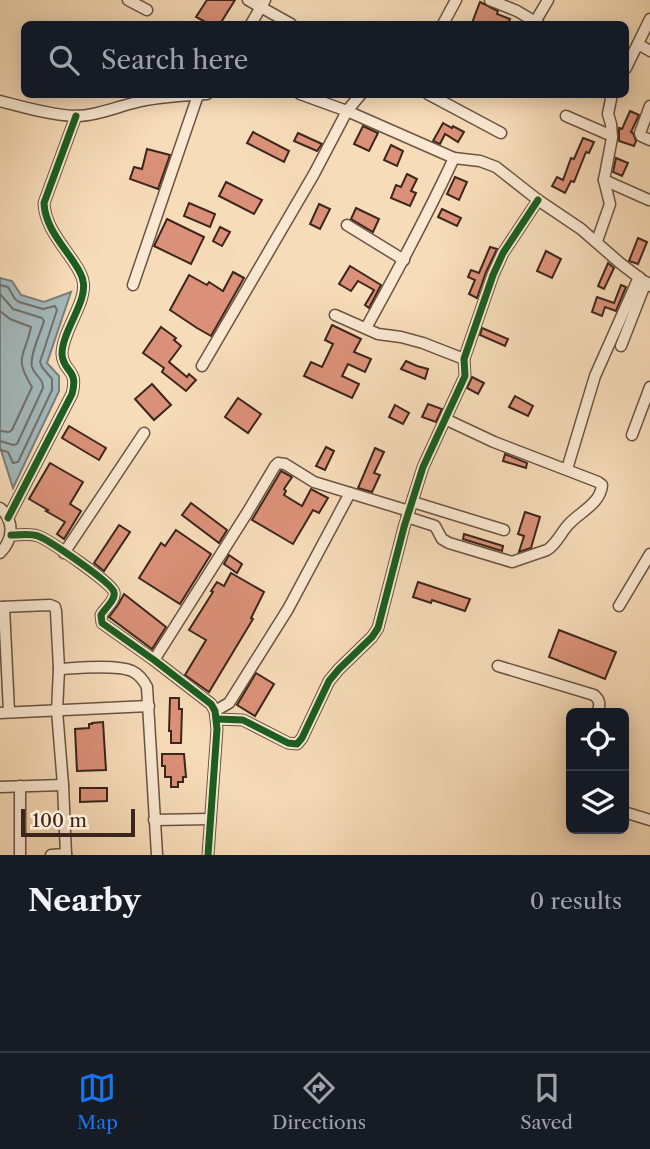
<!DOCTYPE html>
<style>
body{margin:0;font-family:"Libre Caslon Text",serif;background:#20242c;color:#f1f3f6}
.controls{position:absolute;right:21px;bottom:21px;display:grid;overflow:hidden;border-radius:10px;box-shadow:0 4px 18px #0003}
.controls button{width:63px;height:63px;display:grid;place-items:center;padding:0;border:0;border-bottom:2px solid #363941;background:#171b24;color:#f1f3f6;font:35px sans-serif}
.scale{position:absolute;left:21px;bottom:18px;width:114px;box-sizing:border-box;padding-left:7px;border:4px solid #3c261b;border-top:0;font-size:19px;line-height:24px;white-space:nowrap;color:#3c261b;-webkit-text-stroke:5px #fae8d2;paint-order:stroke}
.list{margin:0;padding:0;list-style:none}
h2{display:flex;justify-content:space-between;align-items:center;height:91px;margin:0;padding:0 28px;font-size:30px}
h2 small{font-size:23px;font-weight:400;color:#9ea1a6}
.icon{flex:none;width:38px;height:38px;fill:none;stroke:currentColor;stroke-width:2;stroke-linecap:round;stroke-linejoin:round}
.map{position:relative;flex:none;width:650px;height:855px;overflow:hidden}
.search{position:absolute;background:#171b24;box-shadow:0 4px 18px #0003;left:21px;right:21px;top:21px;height:77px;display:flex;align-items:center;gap:18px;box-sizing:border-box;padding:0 24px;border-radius:10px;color:#9ea1a6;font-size:26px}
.sheet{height:196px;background:#171b24}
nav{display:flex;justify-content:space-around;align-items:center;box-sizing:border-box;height:98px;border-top:2px solid #363941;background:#171b24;font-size:19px;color:#9ea1a6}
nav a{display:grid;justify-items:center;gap:4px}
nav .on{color:#1a73e8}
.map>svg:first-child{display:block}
.water{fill:#a3b8bb;stroke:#7a7e7b;stroke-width:2}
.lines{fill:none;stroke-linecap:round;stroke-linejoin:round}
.shore{stroke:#706f6b;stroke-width:2}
.building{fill:#db9179;stroke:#3c261b;stroke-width:2}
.minor-casing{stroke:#6b5442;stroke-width:13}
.minor{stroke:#fae8d2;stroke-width:10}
.cycleway-casing{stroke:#fae8d2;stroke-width:11}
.cycleway{stroke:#1b5e20;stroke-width:7}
</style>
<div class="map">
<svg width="650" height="855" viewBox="0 0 650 855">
<rect width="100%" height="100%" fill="#f7dcb9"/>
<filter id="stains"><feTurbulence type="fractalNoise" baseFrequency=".00286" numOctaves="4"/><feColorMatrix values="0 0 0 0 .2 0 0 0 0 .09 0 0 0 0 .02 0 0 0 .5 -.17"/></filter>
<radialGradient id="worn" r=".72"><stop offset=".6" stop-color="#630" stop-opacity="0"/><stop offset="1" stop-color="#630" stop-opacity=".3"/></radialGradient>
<!-- water -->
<polygon class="water" points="0,278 12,281 21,295 44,302 71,292 47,363 59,376 59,391 13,488 0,447"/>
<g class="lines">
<!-- shore -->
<g class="shore">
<polyline points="0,285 8,287 15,299 19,302 43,309 55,306 57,310 40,362 42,367 52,379 52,390 18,462 13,463 8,452 0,450"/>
<path d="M0,294l13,15 29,9 2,3c-3,11 -15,35 -12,46 3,10 11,10 11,21l-26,56 -4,1 -13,-4"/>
<path d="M0,311l10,8 21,8c-6,30 -18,29 1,60l-20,43 -3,2 -9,-1"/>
</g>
</g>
<!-- building -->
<g class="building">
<polygon points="207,0 235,0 220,24 209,24 196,17"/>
<polygon points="480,2 498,11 497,14 510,19 508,24 477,24 472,23"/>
<polygon points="630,111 639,115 631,132 633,133 636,141 634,146 619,141 619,128 622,129"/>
<polygon points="443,123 452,128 453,126 464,132 458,142 445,134 440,144 433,141"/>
<polygon points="363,126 378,133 369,151 354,144"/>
<polygon points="253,132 289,151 284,162 247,143"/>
<polygon points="298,133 322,144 317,151 294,141"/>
<polygon points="583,138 594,142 589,153 586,152 574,182 571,181 565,193 552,186 557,177 563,180 571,158 574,159"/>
<polygon points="391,145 403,151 397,166 384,160"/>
<polygon points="147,149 170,155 158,189 130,179 134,167 142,169"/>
<polygon points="616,158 628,163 622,176 613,172"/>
<polygon points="407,174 417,179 411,191 416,193 410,206 391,198 396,185 401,187"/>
<polygon points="455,177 467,182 459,200 447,194"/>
<polygon points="226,182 262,200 254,214 219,196"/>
<polygon points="189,203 215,214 210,227 184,216"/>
<polygon points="319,204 330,209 320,229 310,224"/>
<polygon points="356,208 379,219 373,232 351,219"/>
<polygon points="442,209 461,218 457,226 438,217"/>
<polygon points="167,219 204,237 191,264 154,246"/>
<polygon points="220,227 230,232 222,246 213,241"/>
<polygon points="638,238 647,242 638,264 629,261"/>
<polygon points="490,247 497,249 486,272 477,298 469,294 475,280 468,277 471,270 479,273"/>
<polygon points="546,251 561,259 552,278 537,271"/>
<polygon points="608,263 614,268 604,289 598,286"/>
<polygon points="350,266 381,285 369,308 365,305 374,290 358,281 351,291 339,284"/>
<polygon points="233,272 244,278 211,336 197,328 170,310 189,275 207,285 209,282 223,291"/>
<polygon points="621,285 626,287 616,311 605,307 602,316 592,312 597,297 614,303"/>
<polygon points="332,325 361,339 354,352 371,359 365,372 348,364 342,376 359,384 352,398 304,376 311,362 322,367 333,344 325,340"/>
<polygon points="161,327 176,338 174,340 181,346 169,362 187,377 189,374 196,380 186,391 162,372 164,368 143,353"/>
<polygon points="482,328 508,339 505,346 480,335"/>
<polygon points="406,361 417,366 428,369 425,379 401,369"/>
<polygon points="472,377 484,383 478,394 467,388"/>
<polygon points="152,384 171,405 154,420 135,399"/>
<polygon points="515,396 533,406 528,416 509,407"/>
<polygon points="238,398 261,414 248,433 225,417"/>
<polygon points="428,404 442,409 436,422 422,417"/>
<polygon points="395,405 409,413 403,424 389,417"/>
<polygon points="69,426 106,448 99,460 62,438"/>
<polygon points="326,447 334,451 325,470 316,466"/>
<polygon points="375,448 384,452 374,473 380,475 372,492 358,488"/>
<polygon points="505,454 527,463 526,468 503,461"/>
<polygon points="50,463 83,482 70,504 81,511 64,539 57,534 65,522 46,511 48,510 29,499"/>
<polygon points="281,471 292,477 284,489 286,491 284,495 302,506 311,489 328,498 319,513 313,510 293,544 252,520"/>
<polygon points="191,503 227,530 219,543 182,515"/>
<polygon points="525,512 540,517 531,548 519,552 524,536 518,534"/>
<polygon points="119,525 130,532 104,571 94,563"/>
<polygon points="176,530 211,554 180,604 139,578 161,543 165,546"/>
<polygon points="464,534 503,546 502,551 463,539"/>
<polygon points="229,555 242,564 237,573 224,564"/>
<polygon points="231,573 264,592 251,618 253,619 209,692 185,675 206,640 189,630 213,592 211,591 217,582 224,586"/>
<polygon points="418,582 470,599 465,611 432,600 431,603 413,597"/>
<polygon points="124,594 166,627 152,649 109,617 118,605"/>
<polygon points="559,630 616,652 605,679 549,657"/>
<polygon points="256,673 274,684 255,716 237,705"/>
<polygon points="170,698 179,698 179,709 182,709 181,743 171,743 171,731 169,731"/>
<polygon points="103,722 106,770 77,771 75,729 89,728 89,724 92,724 92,723"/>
<polygon points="162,754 184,754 186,777 183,777 183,782 178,782 178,787 171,787 171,777 165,777 165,766 162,766"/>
<polygon points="80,788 107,788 107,801 80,802"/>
</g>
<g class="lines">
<defs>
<g id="minor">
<polyline points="128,0 147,10"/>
<polyline points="248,0 291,24"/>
<polyline points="490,0 517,11 539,24"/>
<polyline points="535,22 548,0"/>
<polyline points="251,24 265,0"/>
<polyline points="443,24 456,0"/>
<polyline points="638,44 650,51"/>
<polyline points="626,68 650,19"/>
<polyline points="300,94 347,111 454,158 480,161 496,167 538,200 581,229 620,263 650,286"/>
<polyline points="428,94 501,133"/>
<path d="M0,101c23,6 50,14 74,15 22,0 42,-9 63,-14 23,-6 47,-6 70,-8"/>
<polyline points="650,106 640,133 641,136 650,140"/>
<polyline points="566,116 612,136"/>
<polyline points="604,180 649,200"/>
<polyline points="347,225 404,260"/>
<polyline points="597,241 610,204 604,180 612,138 611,124 608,114 612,94"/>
<polyline points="133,285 198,95"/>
<polyline points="335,315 378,334 401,337 423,343 464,359"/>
<path d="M366,328c31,-56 61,-112 88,-170"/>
<polyline points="621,346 646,282"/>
<polyline points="202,366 314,174 347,111 361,94"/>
<polyline points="632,435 650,387"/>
<polyline points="567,469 595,376 639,277"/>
<polyline points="413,502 504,530"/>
<path d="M0,508c15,13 13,32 0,45"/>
<path d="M407,517l28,9 7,13 7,4 63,19 35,-12c10,-6 14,-18 22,-26 11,-12 32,-21 33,-39l-4,-3 -104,-40 -49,-23"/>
<path d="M8,518l64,-124c7,-26 -9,-21 -10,-40 0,-23 26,-53 21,-73 -1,-7 -6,-14 -10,-20 -12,-18 -28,-35 -29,-58l32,-87"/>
<path d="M11,535c9,0 19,-2 27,1 11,4 74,47 76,56 2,8 -9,16 -13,23l1,8 52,37 57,44 4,7 2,18 -9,126"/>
<polyline points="64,553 144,433"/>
<polyline points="619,606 650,554"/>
<polyline points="0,607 50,605 55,607 56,611 59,669 57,711 63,785 66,855"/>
<polyline points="4,607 9,712"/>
<polyline points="154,660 247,513 275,466 278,463 285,464 314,482 409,511"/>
<path d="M498,666l96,29c7,6 6,10 3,18"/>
<path d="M59,669c18,-1 57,-5 73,2 6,3 12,10 15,16l10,168"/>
<polyline points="215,711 229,703 288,609 350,493"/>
<polyline points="0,713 149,706"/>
<polyline points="217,719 243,720 288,743 297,744 302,738 329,681 339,669 372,637 378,628 404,527 423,467 465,376 464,359 493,275 503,253 538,200"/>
<polyline points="0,787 63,785"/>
<polyline points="624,812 650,820"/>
<polyline points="154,820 210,819"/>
<polyline points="20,855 20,786"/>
<polyline points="51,855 66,854"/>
</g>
</defs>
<!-- minor casing -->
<use href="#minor" class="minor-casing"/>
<!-- minor -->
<use href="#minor" class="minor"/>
<defs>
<g id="cycleway">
<path d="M8,518l64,-124c7,-26 -9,-21 -10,-40 0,-23 26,-53 21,-73 -1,-7 -6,-14 -10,-20 -12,-18 -28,-35 -29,-58l32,-87"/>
<path d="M11,535c9,0 19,-2 27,1 11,4 74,47 76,56 2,8 -9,16 -13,23l1,8 52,37 57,44 4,7 2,18 -9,126"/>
<polyline points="217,719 243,720 288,743 297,744 302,738 329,681 339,669 372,637 378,628 404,527 423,467 465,376 464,359 493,275 503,253 538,200"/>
</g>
</defs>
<!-- cycleway casing -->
<use href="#cycleway" class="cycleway-casing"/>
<!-- cycleway -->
<use href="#cycleway" class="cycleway"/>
</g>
<rect width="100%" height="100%" filter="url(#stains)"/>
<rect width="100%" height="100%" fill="url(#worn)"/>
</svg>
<div class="controls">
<button><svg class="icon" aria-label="locate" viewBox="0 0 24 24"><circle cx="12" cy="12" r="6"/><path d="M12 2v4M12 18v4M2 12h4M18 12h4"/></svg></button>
<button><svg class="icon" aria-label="layers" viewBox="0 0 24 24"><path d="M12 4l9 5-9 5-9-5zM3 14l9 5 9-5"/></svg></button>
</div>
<div class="scale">100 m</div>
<div class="search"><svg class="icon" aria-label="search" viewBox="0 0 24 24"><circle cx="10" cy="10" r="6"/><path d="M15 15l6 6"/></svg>Search here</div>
</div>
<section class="sheet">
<h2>Nearby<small>0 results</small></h2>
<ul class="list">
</ul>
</section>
<nav>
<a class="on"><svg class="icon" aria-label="map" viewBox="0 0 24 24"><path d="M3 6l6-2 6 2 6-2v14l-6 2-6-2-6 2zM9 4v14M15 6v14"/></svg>Map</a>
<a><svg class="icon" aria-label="directions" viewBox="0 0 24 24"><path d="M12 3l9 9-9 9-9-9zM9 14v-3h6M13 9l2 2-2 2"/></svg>Directions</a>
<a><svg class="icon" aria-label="saved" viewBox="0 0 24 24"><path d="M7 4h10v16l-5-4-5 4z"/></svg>Saved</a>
</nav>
